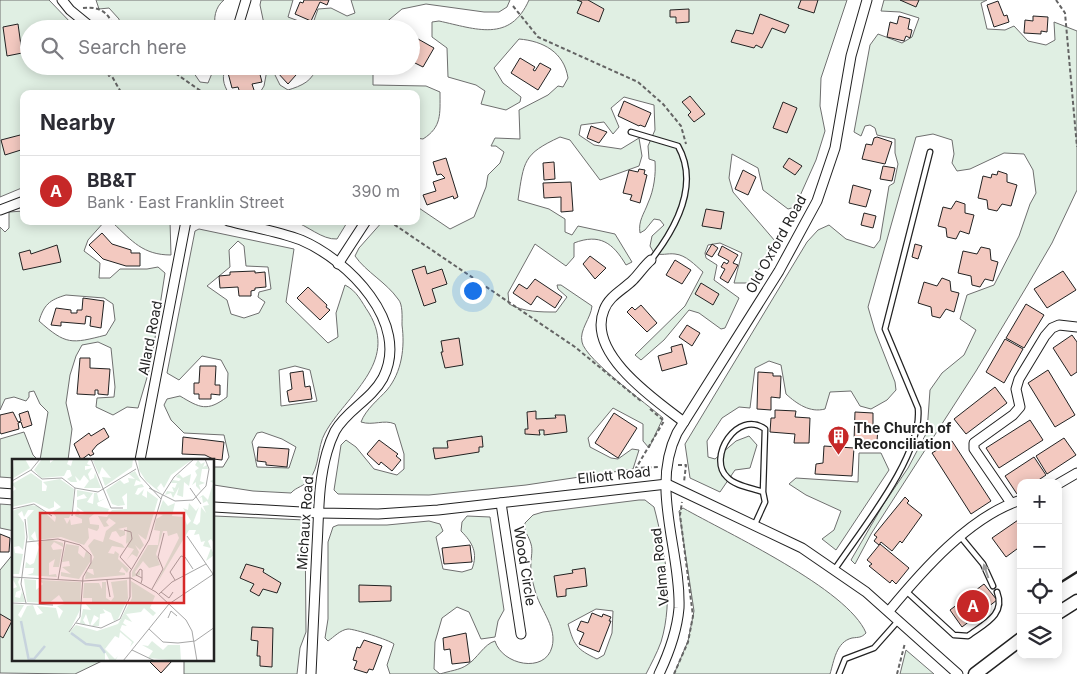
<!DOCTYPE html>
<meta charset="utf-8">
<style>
body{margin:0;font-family:Inter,sans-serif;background:#f7f7f7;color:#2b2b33}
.controls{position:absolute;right:15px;bottom:15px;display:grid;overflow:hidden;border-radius:10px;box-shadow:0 2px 12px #0003}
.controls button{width:45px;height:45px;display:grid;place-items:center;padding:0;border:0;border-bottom:1px solid #e1e1e2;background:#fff;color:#2b2b33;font:25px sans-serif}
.you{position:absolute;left:472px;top:290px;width:18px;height:18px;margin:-12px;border:4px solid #fff;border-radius:50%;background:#1a73e8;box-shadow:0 0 0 8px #1a73e833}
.badge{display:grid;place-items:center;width:32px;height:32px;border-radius:50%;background:#c62828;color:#fff;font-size:16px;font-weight:700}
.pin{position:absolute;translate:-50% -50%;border:2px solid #fff;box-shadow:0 1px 5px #0006}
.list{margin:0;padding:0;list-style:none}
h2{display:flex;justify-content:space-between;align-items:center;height:65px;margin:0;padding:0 20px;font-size:21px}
h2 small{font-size:16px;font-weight:400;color:#7c7c81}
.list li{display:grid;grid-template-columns:32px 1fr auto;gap:15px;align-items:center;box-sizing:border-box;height:70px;padding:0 20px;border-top:1px solid #e1e1e2}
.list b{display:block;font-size:19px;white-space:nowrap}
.list p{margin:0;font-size:16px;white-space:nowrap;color:#7c7c81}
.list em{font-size:16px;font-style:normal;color:#7c7c81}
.icon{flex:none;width:28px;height:28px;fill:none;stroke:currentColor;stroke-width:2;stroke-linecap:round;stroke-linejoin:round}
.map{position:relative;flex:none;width:1077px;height:674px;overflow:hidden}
.search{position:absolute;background:#fff;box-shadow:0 2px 12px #0003;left:20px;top:20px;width:400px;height:55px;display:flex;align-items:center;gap:12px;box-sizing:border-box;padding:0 18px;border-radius:28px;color:#7c7c81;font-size:19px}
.panel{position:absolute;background:#fff;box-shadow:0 2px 12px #0003;left:20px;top:90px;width:400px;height:135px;border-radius:10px}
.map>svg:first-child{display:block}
.green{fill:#e0efe3;stroke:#6f6f6f;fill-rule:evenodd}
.building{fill:#f3c9c0;stroke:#222}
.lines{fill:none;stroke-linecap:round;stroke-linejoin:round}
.service-casing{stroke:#222;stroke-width:7}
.minor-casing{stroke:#222;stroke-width:11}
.secondary-casing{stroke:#222;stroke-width:15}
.path{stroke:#646464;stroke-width:2;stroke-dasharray:4 2.5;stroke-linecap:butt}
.service{stroke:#fff;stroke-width:4.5}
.minor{stroke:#fff;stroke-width:9}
.secondary{stroke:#fff;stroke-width:12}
.wall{stroke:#222;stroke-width:2.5}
.oneway{fill:#9c9c9c}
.labels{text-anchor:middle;stroke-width:4;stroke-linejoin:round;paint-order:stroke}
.street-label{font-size:14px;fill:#222;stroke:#fff}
.poi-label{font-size:14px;font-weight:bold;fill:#222;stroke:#fff;text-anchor:start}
.inset-river{fill:none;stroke:#c7d3dd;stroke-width:2.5}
.inset-road{fill:none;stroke:#a7a7a7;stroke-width:1}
.view{fill:#d62828;fill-opacity:0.15;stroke:#d62828;stroke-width:2.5}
.inset-edge{fill:none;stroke:#222;stroke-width:2.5}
</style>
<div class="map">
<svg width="1077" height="674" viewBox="0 0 1077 674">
<rect width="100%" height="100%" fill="#fff"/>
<!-- green -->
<g class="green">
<path d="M0,0h49l24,25 1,4h-45v37h75l5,11 3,-6 -1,-5h78l11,16 8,1 7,-17h12c-6,10 -4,18 2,28h-205v93l-24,10z"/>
<path d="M96,0h128c-9,7 -11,19 -8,29h-14l-9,-8 -6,1 -1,7h-65l-2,-10 -10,-11 -10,1z"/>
<polygon points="261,0 293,0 288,17 312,26 318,9 331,8 347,16 355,13 351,0 510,0 507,7 499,12 484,12 426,4 402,9 378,29 274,29 264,24 260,5"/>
<path d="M529,0h318l-26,78 -1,28 5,25 -9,29 -21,47 -7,2 -25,-19 -5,-22 -26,-14 -3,24 4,14 42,49 -24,42h-17l8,-30 -22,-10 -12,2 -3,8 1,5 11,7 -3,15 25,18 -14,30 -4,1 -22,-16 -10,-3 -25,30 -23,20 -6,-5 50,-49 18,-34c-8,-7 -17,-17 -28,-18 -8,-1 -13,2 -21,-1l-4,-7 2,-10 12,-11 -4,-5 -6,-1 -9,11 -5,3c-2,-12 4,-19 8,-30 6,-13 8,-29 7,-42l-6,-2 -1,-13 7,-16 -1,-25 -30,-8 -13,11 8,19 -6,7 -9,-12 -23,3 -2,10 15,10 27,4 18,-11 3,18 -3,10 -39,14 -30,-40 -10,-3c-37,17 -36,24 -42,63l31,9 16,10v13l7,3 6,-9 37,8 17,28 -6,3c-13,-22 -26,-32 -52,-22v14l-8,9 -31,-22 -27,49 1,11c15,8 31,8 47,8l11,-15 -9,-8 -1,-4h4l31,21c-1,12 -13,24 -10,36 3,17 66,63 81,76l-14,30 -6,-7v-17l-30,-16 -25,30 2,9 21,11 7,1 14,-10 7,1 -6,19 -107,16 -97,10 -91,-1 -4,-4 7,-45 5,-5 10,7 18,22 23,6 7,-6v-15l-9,-30c-11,-5 -22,2 -34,-2 5,-13 17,-22 26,-32 15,-18 18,-43 15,-65 0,-8 1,-21 -4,-26 -12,-17 -32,-27 -43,-43l4,-8 24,-27h33v-15l34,23 24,-12 12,-30 2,-12 12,-12 4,-11 -8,-6h-5l4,-8 25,1 -1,-29 29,-15 10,-9 5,1 5,-9c-4,-26 -25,-37 -49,-39l-25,29 9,15 18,14 -1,5 -14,8 -25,-6 4,-13 -9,-6 -28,-8 -1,-29 -15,-11v-15l7,-1c37,8 71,22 90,-21z"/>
<path d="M884,0h103l-6,3 6,26 18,1 9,-4 14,15 18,4 9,-5 -1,-18 23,9v159l-25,53 -25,43 -51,85 -105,163 -16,30 -4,-4 32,-55 25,-37 19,-36 3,-42 12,-17 22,-18 12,-25 -16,-11 7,-24 27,-10 25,-49 11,-32 6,-11 -3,-23 -9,-16 -20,-1 -34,16 -13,2 -5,-8 2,-9 -2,-14 -19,-6 -17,3 -48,170 7,24 20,51 1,8 -9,10 -16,9 -11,-3 -9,-15 -21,1 -5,17c-15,4 -28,-5 -39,-15l-5,-29 -12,-4 -14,7 -5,40 -11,-1 -17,11 -15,23 1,16 7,2 21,-18 13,-5 8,9 -7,23 -15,2 -15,22 -30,-14 -5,-34 122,-202 11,-12 11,-5 17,14 28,9 6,-8 9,-54 5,-3 4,-19 -3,-11v-14l-18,-4 -2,-7 -5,-3 -5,1 -4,10 -7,-4 16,-87 8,-11 24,9 10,-6 7,-19 -19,-6 -19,-1z"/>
<path d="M316,66h57v19l53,1 14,6c0,22 2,35 -17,47l-7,-1v-44h-157l5,-8 3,-16 5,-1 8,16 8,5c13,-4 26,-9 28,-24z"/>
<path d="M24,211v10h81l-17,19 -4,11 16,12 -1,15h11l10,-9h27l11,-2 7,6 -14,91 -13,44 -11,-1 -14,8 -17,-8 1,-9 17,-1 1,-10 -4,-39 -13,-6 -16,3 -6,11 -6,19 -4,28 6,26 -4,31h-28l8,-48 -8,-8 -6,-13 -5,1v5l-3,4 -12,-4 -9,2 -5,11v-183l5,5 4,-4v-16zM66,295l38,3 9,6 2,16 -9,15c-35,9 -40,10 -67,-14 5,-16 10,-21 27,-26z"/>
<path d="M108,221h62l1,34c-28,0 -39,-14 -58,-32z"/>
<path d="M293,221h55l-11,18c-15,1 -30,-14 -44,-18z"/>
<path d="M199,229l95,20 -8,53 42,41 10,-6 -2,-24 9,-28c12,6 16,16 24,28 30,50 -23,82 -44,120 -8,14 -5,34 -16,47 -4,6 -13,7 -18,13l-38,-2 -39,-6v-18h9l6,-10 -5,-22 -40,-2 -13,-13 -7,-15 3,-6 13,-3c20,12 27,16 47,1l1,-24 -7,-13 -19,-4 -23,24 -12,-7 28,-142zM238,241l6,5 2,20 22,1 3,22 -12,3 -1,5 7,5 -6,11 -15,5 -13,-4 -4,-14 -20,-14 23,-19 -1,-17zM295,366l15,4 7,31 -36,5 -2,-36zM262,432l20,7 14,8 -7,21 -32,-1 -5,-25 5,-9z"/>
<polygon points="24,432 33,455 38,460 14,460 14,478 0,477 0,439"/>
<polygon points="859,453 881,453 889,470 836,550 822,539 834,530 841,511 806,495 789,484 796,478 858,482"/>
<path d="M639,500h6l9,7c11,42 20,93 7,135 -4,11 -10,22 -15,32h-256l-3,-9 7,-21c-5,-4 -39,-15 -46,-15 -8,1 -14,8 -20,12l-3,-3 3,-19v-77l5,-15 5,-2h49l42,-4 11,3 3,7 -7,6 7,32 19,3 10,-3c6,-16 1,-26 -11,-38l1,-9 5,-6 23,1 14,93 -6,11 -3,16 -14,2 -12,-27 -12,-5 -15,11 -7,24 -1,27 6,5c9,-3 20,-4 27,-9 10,-6 17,-21 28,-24 7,24 50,33 57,6 5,-19 -10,-35 -16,-53 -3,-11 -6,-20 -5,-31 0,-6 2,-13 0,-19 -2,-8 -8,-13 -6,-21l8,-8 10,-3zM596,609l17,2 -1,22 -8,22 -7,4c-21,-10 -23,-14 -29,-35z"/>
<polygon points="0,504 14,505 14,531 0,528"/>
<path d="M683,508c44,25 165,81 183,125 -5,5 -7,4 -14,5 -16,4 -18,23 -22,36h-156l14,-33 6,-30 -15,-100z"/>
<polygon points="214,516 305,520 306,632 300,648 297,674 184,674 184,660 214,660"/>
<polygon points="14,553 14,660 104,660 75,674 0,673 0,570"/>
<polygon points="906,650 934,674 900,674"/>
</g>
<!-- building -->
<g class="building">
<polygon points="304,0 329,0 327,5 320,2 311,21 295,14 300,2 303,3"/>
<polygon points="577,0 588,0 604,9 599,22 577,13 582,2"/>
<polygon points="801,0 818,0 814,13 798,8"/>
<polygon points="900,0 919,0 916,7"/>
<polygon points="998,1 1004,16 1007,15 1009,22 994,27 987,5"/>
<polygon points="689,9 689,22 676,23 676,17 670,17 670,10"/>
<polygon points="760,14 789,25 785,33 772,28 762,48 756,45 754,48 731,42 736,30 753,34"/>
<polygon points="899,16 910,19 908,29 912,30 910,38 906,36 904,41 887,37 890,22 897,24"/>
<polygon points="1033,16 1048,17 1047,32 1041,31 1041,34 1024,33 1025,20 1033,21"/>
<polygon points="18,24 22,53 7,56 3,27"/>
<polygon points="411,35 434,48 423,67 411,61"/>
<polygon points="520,58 535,67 533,70 535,71 540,63 551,69 538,90 511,73"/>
<polygon points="283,66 304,66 288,84 277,72"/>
<polygon points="258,67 262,82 252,84 255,93 240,93 238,87 232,88 228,73 241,69 247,70"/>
<polygon points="690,96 705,114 694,122 688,115 691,112 682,102"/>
<polygon points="624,101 651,113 645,127 640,125 639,126 618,116"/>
<polygon points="783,102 797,108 787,133 773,128"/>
<polygon points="591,126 607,132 599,143 587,138"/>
<polygon points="24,134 24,149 5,155 1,140"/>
<polygon points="877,137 892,142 885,164 862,159 866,144 872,145 874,138"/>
<polygon points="446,158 458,197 454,199 453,196 427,205 423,195 436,191 433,182 445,178 441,174 437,175 433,162"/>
<polygon points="789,158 802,166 795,175 783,167"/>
<polygon points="554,162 555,179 544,180 543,163"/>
<polygon points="883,166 895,168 892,181 880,179"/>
<polygon points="639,169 645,170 644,174 647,175 640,203 630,200 632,195 623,193 629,170 638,172"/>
<polygon points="743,170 756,177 748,195 735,189"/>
<polygon points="998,171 1007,174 1007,182 1017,185 1011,206 1002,204 997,211 988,209 987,200 978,198 983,176 991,178 992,174 997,175"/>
<polygon points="571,182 573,211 561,212 561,197 544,198 543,183"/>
<polygon points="853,185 871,190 866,207 849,203"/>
<polygon points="956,201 965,204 965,213 974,215 969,234 960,231 956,239 947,237 946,228 938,226 943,207 951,209"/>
<polygon points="706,209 724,212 721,229 702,226"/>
<polygon points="864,213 876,216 873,228 861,225"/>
<polygon points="102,233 112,244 131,250 131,253 140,253 140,266 126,266 103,259 89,245"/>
<polygon points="712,244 718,248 712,257 706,254"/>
<polygon points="915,244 922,246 918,259 912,257"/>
<polygon points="57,245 61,262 23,270 19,253 30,250 31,254"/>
<polygon points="722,246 738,255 733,263 738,265 728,283 720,278 725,269 721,267 724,262 727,264 729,261 718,255"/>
<polygon points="981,247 990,249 991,260 998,262 993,281 985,279 980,287 972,285 971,276 958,273 963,251 977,254"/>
<polygon points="590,256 606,268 595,279 583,264"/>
<polygon points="675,260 691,270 682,284 666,275"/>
<polygon points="425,266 427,274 442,269 447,284 432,289 436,302 424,306 412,270"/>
<polygon points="255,271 255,273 265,272 266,287 255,288 255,290 251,291 251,296 239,296 238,287 220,288 219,276 230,275 230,272"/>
<polygon points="1063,271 1076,290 1047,308 1034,289"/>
<polygon points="942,278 950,281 951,291 959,293 954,312 946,309 940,318 932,316 931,307 918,303 924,282 937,286"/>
<polygon points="535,279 562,297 555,308 537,296 531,305 513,293 519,284 527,289"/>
<polygon points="701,283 719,294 713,305 695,294"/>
<polygon points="308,287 327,305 326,307 330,310 320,320 297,298"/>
<polygon points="83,298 104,301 101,328 90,326 91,317 86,316 85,324 61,322 61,326 51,325 56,308 71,310 71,313 77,313 77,310 82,310"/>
<polygon points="1026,304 1044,315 1024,348 1006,338"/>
<polygon points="641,305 657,323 647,332 627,312 632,307 635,310"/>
<polygon points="687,325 700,333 692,346 679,337"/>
<polygon points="1072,335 1077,342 1077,372 1071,376 1053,348"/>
<polygon points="459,338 463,365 445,368 441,352 443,352 441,341"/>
<polygon points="1005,339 1023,349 1004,383 986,372"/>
<polygon points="682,344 687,364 662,371 658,356 672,352 671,347"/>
<polygon points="80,358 90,358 90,368 110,369 108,395 98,394 98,390 95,390 95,395 77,394"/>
<polygon points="200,366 216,366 215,385 220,385 220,395 211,394 211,399 199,399 199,394 194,394 194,383 199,383"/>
<polygon points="1048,370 1075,415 1055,427 1028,383"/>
<polygon points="303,371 305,387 310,386 312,399 289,402 287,391 292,389 290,373"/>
<polygon points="758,372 773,373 773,376 781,376 780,398 771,397 771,410 757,409"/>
<polygon points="995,387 1007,403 966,434 954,419"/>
<polygon points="775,410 796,411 795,417 810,418 809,443 794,443 795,434 770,432 771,418 775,418"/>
<polygon points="28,411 32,425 23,428 21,422 18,423 19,429 1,434 0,432 0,415 13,412 18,422 21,421 19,414"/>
<polygon points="536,411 536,419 556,418 555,415 565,415 567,432 544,435 544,430 539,430 540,435 525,434 525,429 528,429 527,412"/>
<polygon points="855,412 873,413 873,426 878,426 877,442 854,441"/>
<polygon points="614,413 637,428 618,458 595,443"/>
<polygon points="1030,420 1043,440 999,468 986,448"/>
<polygon points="104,428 109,437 97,445 92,451 94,454 90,456 89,454 81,460 74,444 89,433 91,436"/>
<polygon points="482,436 483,447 479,447 479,452 435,459 433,448 448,448 447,441"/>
<polygon points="183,437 224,442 222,460 213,459 205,455 182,454"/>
<polygon points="1064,438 1076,455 1047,474 1036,456"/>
<polygon points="379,440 398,454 396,456 401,460 392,471 381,462 379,465 367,454"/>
<polygon points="952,441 991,501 971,514 932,453"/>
<polygon points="824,446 854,448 852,476 815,474 816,464 823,463"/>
<polygon points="258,447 289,449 287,467 266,465 266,462 257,461"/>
<polygon points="1034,457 1046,475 1034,483 1021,483 1021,491 1017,494 1005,476"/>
<polygon points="905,497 909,501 907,503 922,515 902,543 900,541 892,551 881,542 879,545 874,541 877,537 874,535"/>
<polygon points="1021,518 1021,546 1006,557 992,538"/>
<polygon points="0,534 10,538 9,552 0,552"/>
<polygon points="880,544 909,568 896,584 892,580 890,583 869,566 872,564 867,560"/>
<polygon points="470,545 472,562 444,564 442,548"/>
<polygon points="246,564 264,569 263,572 281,583 277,593 263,589 259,596 250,591 254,584 240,578"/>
<polygon points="585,568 587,586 566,589 566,596 557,597 554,576 573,573 572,570"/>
<polygon points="984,584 997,600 962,627 950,610 962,601 960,598 962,596 970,591 972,593"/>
<polygon points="359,585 391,586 391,601 359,602"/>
<polygon points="592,613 602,617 603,614 611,617 609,621 611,621 599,652 579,644 584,633 577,630 581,621 588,623"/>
<polygon points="0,614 12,621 3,638 0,636"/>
<polygon points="252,627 273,628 272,667 260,666 260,656 257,656 258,641 251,640"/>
<polygon points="466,633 470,662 452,664 450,649 444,650 443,638"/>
<polygon points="364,640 382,646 373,670 369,669 367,673 354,669 357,661 353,660 357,647 360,648"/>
<polygon points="148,660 172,660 172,661 161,673"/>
</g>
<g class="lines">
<defs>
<g id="service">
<path d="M631,132l47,14c22,39 -2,82 -27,114"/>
<path d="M755,524l10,-22 -2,-10 2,-63c-28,-20 -58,29 -38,48 8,9 25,11 36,15"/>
<polyline points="960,536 983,564 993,586"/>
<path d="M835,569c26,-39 88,-114 83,-161l-33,-79 45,-177"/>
<path d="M906,591l48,44 14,1c16,-12 38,-21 29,-44"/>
<polyline points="839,674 845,659 874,648 898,621"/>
</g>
<g id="minor">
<polyline points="62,0 70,10 92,28"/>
<polyline points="239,23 246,0"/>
<polyline points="0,210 24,201"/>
<path d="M228,221c23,6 50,10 73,19 47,20 110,83 82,138 -12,22 -36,32 -48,53 -3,6 -6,14 -8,21 -9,31 -8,62 -10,94 -2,42 -4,85 -6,128"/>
<path d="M651,260c-7,6 -12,14 -18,20 -10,10 -24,16 -29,30 -18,43 51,90 80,112"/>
<polyline points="338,264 366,221"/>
<polyline points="140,460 186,221"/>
<polyline points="1058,484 1077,473"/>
<polyline points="0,493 14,494"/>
<polyline points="501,503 521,634"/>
<polyline points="1011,503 974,449 974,443 1013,415 1020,407 1016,389 1019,379 1045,336 1052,328 1059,325 1077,327"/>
<polyline points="214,507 319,513 378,514 438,510 667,484 802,548 866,592 958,674"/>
<path d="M889,611c33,-40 81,-95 132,-111"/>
<path d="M659,674c10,-21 18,-42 20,-66 2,-57 -29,-120 -2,-175l102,-162 38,-70 18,-53 16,-92 16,-56"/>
</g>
<g id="secondary">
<polyline points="1058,613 1077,601"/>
<polyline points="975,674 1021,639"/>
</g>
</defs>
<!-- service casing -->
<use href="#service" class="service-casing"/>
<!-- minor casing -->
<use href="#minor" class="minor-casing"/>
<!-- secondary casing -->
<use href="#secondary" class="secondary-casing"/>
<!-- path -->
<g class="path">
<polyline points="1056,0 1065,13 1077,147"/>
<polyline points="513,6 538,37 638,82 663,104 681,126 686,144"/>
<path d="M83,8c17,-2 27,5 31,21"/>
<polyline points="106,66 122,94"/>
<polyline points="165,66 205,94"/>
<polyline points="389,221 575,347 641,401"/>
<polyline points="650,409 664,421 636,468 658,467"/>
<polyline points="678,465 686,465 684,482"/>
<polyline points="674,674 688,642 693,616 680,515 682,502"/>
<polyline points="897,674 905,643"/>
</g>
<!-- service -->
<use href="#service" class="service"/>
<!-- minor -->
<use href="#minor" class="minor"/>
<!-- secondary -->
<use href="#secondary" class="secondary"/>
<!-- wall -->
<polyline class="wall" points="1058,584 1077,572"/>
</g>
<!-- one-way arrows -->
<defs><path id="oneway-solid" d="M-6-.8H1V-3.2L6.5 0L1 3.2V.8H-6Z" transform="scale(1.25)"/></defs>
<use class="oneway" href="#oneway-solid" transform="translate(986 571) rotate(-109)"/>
<!-- icons -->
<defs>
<symbol id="building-pin" viewBox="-11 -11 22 30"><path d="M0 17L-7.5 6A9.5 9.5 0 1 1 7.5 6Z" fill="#c62828" stroke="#fff"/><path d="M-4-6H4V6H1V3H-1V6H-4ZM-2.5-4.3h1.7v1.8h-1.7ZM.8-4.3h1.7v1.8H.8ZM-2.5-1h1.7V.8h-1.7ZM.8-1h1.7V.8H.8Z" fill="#fff"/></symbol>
</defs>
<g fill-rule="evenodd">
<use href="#building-pin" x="826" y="424" width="25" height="34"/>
</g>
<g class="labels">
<!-- street labels -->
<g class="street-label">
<text transform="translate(776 244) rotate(-61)" y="5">Old Oxford Road</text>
<text transform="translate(150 338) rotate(-79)" y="5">Allard Road</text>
<text transform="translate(614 475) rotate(-6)" y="5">Elliott Road</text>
<text transform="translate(305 523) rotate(-86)" y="5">Michaux Road</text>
<text transform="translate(525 566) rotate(81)" y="5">Wood Circle</text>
<text transform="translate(660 567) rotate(-96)" y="5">Velma Road</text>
</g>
<!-- poi labels -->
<g class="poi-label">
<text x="854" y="433">The Church of<tspan x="854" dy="16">Reconciliation</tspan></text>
</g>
</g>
<!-- overview -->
<g transform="translate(12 459)">
<rect width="202" height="202" fill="#fff"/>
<path d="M2,0h11l5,9 -18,11zM30,0h8v4l5,-4h14l-2,5 4,2 2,-7 16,1 -2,4 4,2h-6v4l7,-2 -4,6 2,6 4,-2 1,-5 6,15h-17l5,-7 -5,-6 -4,6 -5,-5 2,6h-6l-4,-3 5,-3 -2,-6h-3l-3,6 -23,2 -7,-8zM86,0h35l-1,8 -27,19 -3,-9 9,1 -9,-11 -3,8 -6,-14zM126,0h55l-22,16 -7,13 -3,-5 -4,5 4,5 -15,-12 -7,-11zM186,1l3,4 4,-2 -2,5 4,-2 1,4h-6l-2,12 5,2 -6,2 2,6 -5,-5v-4l-4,3 5,-10 -2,-4 4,-3 -4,-3zM123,12l6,11 -5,-2 -2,6 8,-2 2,3 -6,1 -3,6 3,1 6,-6 -2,6 5,3v-7l11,8 -12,41 -8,-6 6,11 -4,5 -5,-5 4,7 -2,5 -5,-3 -6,7 8,-12 -7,-2 1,-5 -2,2 1,-17 -9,2 7,2v4l-5,2 -4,-6 -4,1 -3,7 13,5 3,4 -13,-2 -4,7 6,1 1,-3 4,3 -1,5 11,10 -2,4 -5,-6 -3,5 6,1v2l-40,4 1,-8 8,4 -1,-6h-5l6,-12 -6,-11 6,-7 9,3 3,-11 10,-8 -7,-5 -3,4 3,4 -5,1 -6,-11 9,1 5,-7 15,-1v-16l-5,4 3,8 -7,1 -6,-2 -6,-14 14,-10 4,4 5,-2 -1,-4 7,1 -6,-5zM19,14l11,8v10h4l1,-5 -4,-4 17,-3 14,10 -2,22 -3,7h-5l3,6 3,-5 1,6 11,-2v-4l-7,-3 2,-7 3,2 -1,4 8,-1 -10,-7v-7l10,-2 -3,-4 -7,3v-7l16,3 -6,9 6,2 1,-11h3l2,8 7,-3 -9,5 1,3 11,3 -2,5h-13l-5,4 1,6 9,1v3l-2,3 -9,-3 1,10 -5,7 -23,-8 -24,3 -2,-9 -4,5 4,5 -6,-1 -2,-22 7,-8h-6l-4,7 -2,-6 -4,3 6,9 1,15 -2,12 -4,-4 -5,1 1,6 8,1 -4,20h-7v-63l17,-6 9,1 17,16 1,-5 -4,-5 9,-5 -7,-6v6l-5,2 -15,-7 -22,5v-15l4,-3 -4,-5zM202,14v70l-3,-4 -3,2 6,14 -8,6 5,-13 -8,-2 2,-5 -4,1 -2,-8 -5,1 2,-5h-7l-35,58 25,-50 -2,-5 -9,3 -1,-5h-4l-7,23 4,11 -11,3 -6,-7 -8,11 1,2 4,-3v4l-8,2v-5l16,-27h10l2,-14 -6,-1 2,-11 7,-4 -5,-1 5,-14 5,6 7,-3 -3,13 12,1 3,8 4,-4 -8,-13 5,2 1,-7 7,8 3,-4 -6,16 4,2 3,-3 1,-15 5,6 -3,-7 6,-1 -2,-4 -4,2 -1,-6 -3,1 4,-3 5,5 5,-17 -3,-2 3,-1zM167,15l4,4 8,-4 -2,12 -5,-4 -1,15 -6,-2 2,-8 -6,11 -2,-5 -6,2 2,-4 7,1 -2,-5 3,1 2,-5h-6l2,-3 6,1 2,-2 -5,-2zM37,80l14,4v4l-9,-5 -3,4 2,4 9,-1 -3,18h-6l2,-8 -6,4v12l7,-1 1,3 -30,-2 6,-2 1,-5h-9l1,-6 4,3 4,-2 5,-16 -2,-4zM54,85l13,2 -1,7 6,5 2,-7 4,4v7l-11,17 -18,-3v-4l10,2 -9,-7 8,-1 -1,-5 -7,1zM0,119h8l-2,4 3,8 -5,2 -1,5 5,1 2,-7 3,11h-13v-13l5,-2zM12,120l12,1v10l7,-6 -4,-4 42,2 -1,28 -11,22 7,-7 21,6 21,-7 14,-26 -1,-17 24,15 -5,12 6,5 -3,3 -9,-8 -3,4 -15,2 6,8 -7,-3 -2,4 4,3 -5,-1 -2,5 14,12 -4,5 2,-5 -12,-10 -1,6 -4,-2 -10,13 10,10 3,-3 -3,5h-5l-5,-9v9h-93v-57l12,1 -6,10 3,3 6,-12 6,-1 4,10 6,-2 -6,-7 19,2 3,11 4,-8 -6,-5 8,-2 -6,-9 -10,8 -22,-1zM115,121l1,18 -10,21 -4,2 -3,-8 -8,-4 2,4 -5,1 -1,12h-7l7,-8 -5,-3 -4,11 -4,-12 -3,6 3,5 -6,-2 3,-14 8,1 -7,-8 8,2v-6h-9l1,-15h15l3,6v-7h4v16l5,3 3,-4 -3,-15zM140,182l11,9 5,-5h12l1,16 -33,-3 5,-7 -11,-6 6,1z" fill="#e0efe3"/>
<path class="inset-river" d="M9,162l8,40M59,174l15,11 14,2 5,7M18,200h4l11,-13"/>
<path class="inset-road" d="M79,0l20,49h12M123,0l5,17 21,23M19,11l11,9 20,-1 13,10 23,4 38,-23M0,22l19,-11 9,-11M137,29l26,13 18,-1 13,-14 3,-17 -4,-10M178,29l11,16M0,50l22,-5 18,12M60,57l3,-28M13,60l2,18 -6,47 5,19M112,71l7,2 1,7 -12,18 11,12M175,77l26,38M14,83l32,-3 22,6 11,10v8l-8,14 -3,40 -11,15M0,118l71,4 48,-3 25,14 30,28 6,11 5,30M46,121l7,-39M95,121l3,17M163,121l-5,-8 11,-16 4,1 8,12M129,124l1,-3v-10l-2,-1 -4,6 6,3M140,130l11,-20 -5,-12 6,-24M149,133l8,6 4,-6M147,135l13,-12 34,-18M0,144l41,2M156,159l3,-7 6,5M64,164l25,5 19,-9 10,-22v-25l19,-32 13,-44 12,-19 20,-18M137,170l14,13 15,1 17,-2 20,-14M120,191l23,11M111,202l46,-57 46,-31"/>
<path class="view" d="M28,54h144v90h-144z"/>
<rect width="202" height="202" class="inset-edge"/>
</g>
</svg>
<div class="controls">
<button>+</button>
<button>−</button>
<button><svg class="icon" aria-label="locate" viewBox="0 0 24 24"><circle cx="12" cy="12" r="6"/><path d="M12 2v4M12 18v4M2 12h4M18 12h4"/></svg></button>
<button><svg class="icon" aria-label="layers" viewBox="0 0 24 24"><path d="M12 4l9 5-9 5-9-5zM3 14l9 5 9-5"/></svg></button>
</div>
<div class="you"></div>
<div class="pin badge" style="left:973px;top:606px">A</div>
<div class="search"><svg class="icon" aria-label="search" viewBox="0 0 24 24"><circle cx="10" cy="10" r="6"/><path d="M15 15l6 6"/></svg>Search here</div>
<section class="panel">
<h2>Nearby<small></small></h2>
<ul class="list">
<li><span class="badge">A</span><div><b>BB&amp;T</b><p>Bank · East Franklin Street</p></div><em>390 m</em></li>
</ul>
</section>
</div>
